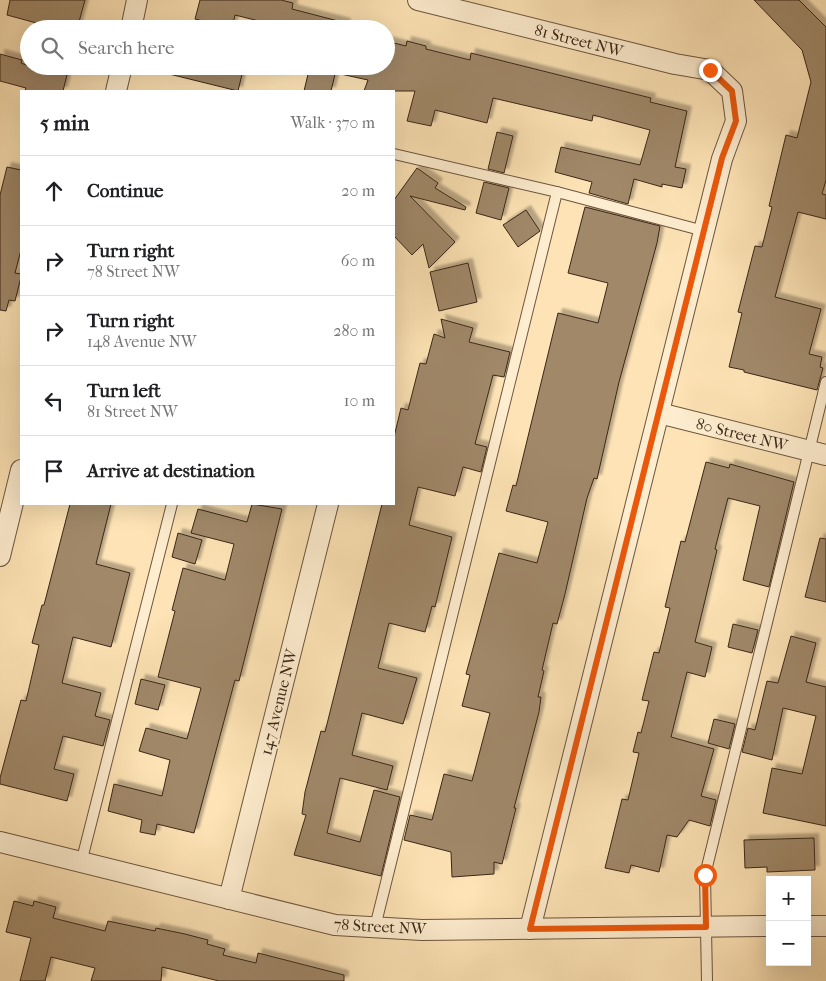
<!DOCTYPE html>
<meta charset="utf-8">
<style>
body{margin:0;font-family:"IM FELL French Canon",serif;background:#f6f6f6;color:#202124}
.controls{position:absolute;right:15px;bottom:15px;display:grid;overflow:hidden;border-radius:0px;box-shadow:0 5px 20px #0002}
.controls button{width:45px;height:45px;display:grid;place-items:center;padding:0;border:0;border-bottom:1px solid #e0e0e0;background:#fff;color:#202124;font:25px sans-serif}
.stop{position:absolute;width:15px;height:15px;margin:-11px;border:4px solid #ea580c;border-radius:50%;background:#fff}
.stop.end{background:#ea580c;border-color:#fff;box-shadow:0 1px 5px #0008}
.list{margin:0;padding:0;list-style:none}
h2{display:flex;justify-content:space-between;align-items:center;height:65px;margin:0;padding:0 20px;font-size:21px}
h2 small{font-size:16px;font-weight:400;color:#757577}
.list li{display:grid;grid-template-columns:32px 1fr auto;gap:15px;align-items:center;box-sizing:border-box;height:70px;padding:0 20px;border-top:1px solid #e0e0e0}
.list b{display:block;font-size:19px;white-space:nowrap}
.list p{margin:0;font-size:16px;white-space:nowrap;color:#757577}
.list em{font-size:16px;font-style:normal;color:#757577}
.icon{flex:none;width:28px;height:28px;fill:none;stroke:currentColor;stroke-width:2;stroke-linecap:round;stroke-linejoin:round}
.map{position:relative;flex:none;width:826px;height:981px;overflow:hidden}
.search{position:absolute;background:#fff;box-shadow:0 5px 20px #0002;left:20px;top:20px;width:375px;height:55px;display:flex;align-items:center;gap:12px;box-sizing:border-box;padding:0 18px;border-radius:28px;color:#757577;font-size:19px}
.panel{position:absolute;background:#fff;box-shadow:0 5px 20px #0002;left:20px;top:90px;width:375px;height:415px;border-radius:0px}
.map>svg:first-child{display:block}
.building{fill:#a08869;stroke:#3b2617;filter:url(#shadow)}
.lines{fill:none;stroke-linecap:round;stroke-linejoin:round}
.lane-casing{stroke:#6c553e;stroke-width:12}
.street-casing{stroke:#6c553e;stroke-width:22}
.lane{stroke:#feedcf;stroke-width:10}
.street{stroke:#feedcf;stroke-width:20}
.route{stroke:#ea580c;stroke-width:6}
.labels{text-anchor:middle;stroke-width:4;stroke-linejoin:round;paint-order:stroke}
.street-label{font-size:16px;fill:#3b2617;stroke:#feedcf}
</style>
<div class="map">
<svg width="826" height="981" viewBox="0 0 826 981">
<defs>
<filter id="shadow"><feDropShadow dx="4.5" dy="-4.5" stdDeviation="1" flood-color="#0004"/></filter>
</defs>
<rect width="100%" height="100%" fill="#fde3b5"/>
<filter id="stains"><feTurbulence type="fractalNoise" baseFrequency=".004" numOctaves="4"/><feColorMatrix values="0 0 0 0 .2 0 0 0 0 .09 0 0 0 0 .02 0 0 0 .5 -.17"/></filter>
<radialGradient id="worn" r=".72"><stop offset=".6" stop-color="#630" stop-opacity="0"/><stop offset="1" stop-color="#630" stop-opacity=".3"/></radialGradient>
<!-- building -->
<g class="building">
<polygon points="10,0 85,0 77,29 39,29 40,24 7,15"/>
<polygon points="200,0 281,0 293,3 292,9 346,23 345,29 291,29 235,15 232,28 195,19"/>
<polygon points="754,0 799,0 826,27 826,180 822,194 826,195 826,219 798,212 775,297 821,309 809,354 822,357 820,367 823,368 817,390 744,372 744,370 729,367 742,313 738,312 755,246 762,247 772,207 769,206 786,135 797,138 811,82 802,50"/>
<polygon points="386,41 406,46 407,41 426,46 426,49 470,60 471,53 651,98 650,102 687,111 675,167 686,169 682,188 662,184 662,187 634,179 628,204 589,193 592,182 555,172 561,147 640,165 650,130 593,115 592,121 493,98 487,123 435,110 431,126 407,121 415,91 364,91 368,80 336,73 336,70 331,91 304,91 310,66 386,66"/>
<polygon points="0,54 22,60 21,63 29,66 67,75 63,91 25,91 26,88 0,81"/>
<polygon points="161,66 244,66 238,91 161,72"/>
<polygon points="497,132 513,136 504,173 488,169"/>
<polygon points="7,167 21,170 21,250 15,273 21,274 21,277 15,301 9,300 6,311 0,310 0,195"/>
<polygon points="417,168 438,183 435,188 466,207 465,210 410,196 455,242 429,268 423,244 412,255 394,236 394,200"/>
<polygon points="484,182 509,188 501,220 476,213"/>
<polygon points="585,207 660,226 657,243 619,382 597,479 594,478 587,498 565,594 557,624 553,623 542,670 544,671 538,697 541,697 539,712 514,808 516,808 502,864 494,862 494,874 452,877 451,852 404,840 410,815 432,820 444,774 472,781 490,713 462,706 470,675 466,674 499,553 537,563 548,522 506,511 513,485 516,486 558,313 598,323 608,283 568,273"/>
<polygon points="526,210 540,231 518,247 503,225"/>
<polygon points="468,263 477,302 439,311 430,272"/>
<polygon points="441,319 473,328 469,342 510,352 504,377 493,375 475,444 487,447 481,472 463,467 455,496 418,487 409,525 452,537 435,607 432,606 425,632 389,623 378,668 417,678 403,724 362,713 352,755 393,766 387,790 340,778 327,833 360,842 374,790 400,797 381,876 294,855 306,815 302,814 305,792 321,731 325,732 382,504 394,504 394,437 401,408 408,410 420,363 426,364 434,334 445,338"/>
<polygon points="706,462 729,468 730,464 794,482 769,587 743,580 760,506 728,498 715,549 717,550 695,642 712,647 705,677 687,672 671,737 714,749 701,796 716,800 710,826 689,820 677,837 667,835 659,872 631,865 629,873 605,868 622,799 628,800 639,753 633,752 638,732 641,733 649,701 642,700 654,652 659,653 670,608 665,607 681,541 685,542"/>
<polygon points="70,504 111,504 96,564 130,573 111,647 73,637 62,683 101,693 95,716 110,720 103,746 63,736 54,769 74,774 67,801 0,784 0,778 21,700 26,701 39,645 32,643 42,605 44,605"/>
<polygon points="252,504 282,509 239,681 235,680 194,833 157,824 155,835 140,832 142,820 108,811 114,784 162,796 170,760 139,751 146,728 187,739 201,688 158,677 175,611 172,610 183,568 225,580 234,544 191,533 198,509 247,522"/>
<polygon points="178,533 202,540 195,564 172,557"/>
<polygon points="820,538 826,539 826,602 805,597"/>
<polygon points="733,624 758,630 752,653 728,647"/>
<polygon points="791,636 816,643 806,682 826,687 826,826 763,813 772,768 802,774 816,716 783,708 772,760 742,752 748,728 755,730 767,681 778,683"/>
<polygon points="141,679 165,685 158,710 135,704"/>
<polygon points="714,719 735,724 729,749 708,743"/>
<polygon points="814,838 815,870 767,872 767,867 745,868 744,840"/>
<polygon points="14,901 33,906 34,901 56,907 53,918 105,931 108,921 155,931 156,928 185,934 208,940 207,944 225,949 223,955 256,963 258,953 344,975 344,981 219,981 162,967 161,981 91,981 95,968 51,957 45,981 20,981 31,938 6,932"/>
</g>
<g class="lines">
<defs>
<g id="lane">
<polyline points="394,154 557,192 704,231"/>
<polyline points="81,863 172,504"/>
<polyline points="375,927 557,192"/>
<polyline points="707,981 705,875 826,382"/>
</g>
<g id="street">
<polyline points="418,0 675,64 710,70 732,91 736,121 722,159 530,929"/>
<polyline points="131,29 137,0"/>
<polyline points="116,91 122,66"/>
<polyline points="659,413 826,455"/>
<polyline points="0,556 21,470"/>
<polyline points="0,842 335,925 422,930 770,926"/>
<polyline points="229,899 328,504"/>
<polyline points="807,926 826,926"/>
</g>
</defs>
<!-- lane casing -->
<use href="#lane" class="lane-casing"/>
<!-- street casing -->
<use href="#street" class="street-casing"/>
<!-- lane -->
<use href="#lane" class="lane"/>
<!-- street -->
<use href="#street" class="street"/>
</g>
<g class="lines">
<!-- route -->
<polyline class="route" points="705,875 706,927 530,929 722,158 736,121 732,91 710,70"/>
</g>
<g class="labels">
<!-- street labels -->
<g class="street-label">
<text transform="translate(579 40) rotate(14)" y="6">81 Street NW</text>
<text transform="translate(742 434) rotate(14)" y="6">80 Street NW</text>
<text transform="translate(278 702) rotate(-76)" y="6">147 Avenue NW</text>
<text transform="translate(380 926) rotate(3)" y="6">78 Street NW</text>
</g>
</g>
<rect width="100%" height="100%" filter="url(#stains)"/>
<rect width="100%" height="100%" fill="url(#worn)"/>
</svg>
<div class="controls">
<button>+</button>
<button>−</button>
</div>
<div class="stop" style="left:705px;top:875px"></div>
<div class="stop end" style="left:710px;top:70px"></div>
<div class="search"><svg class="icon" aria-label="search" viewBox="0 0 24 24"><circle cx="10" cy="10" r="6"/><path d="M15 15l6 6"/></svg>Search here</div>
<section class="panel">
<h2>5 min<small>Walk · 370 m</small></h2>
<ul class="list">
<li><svg class="icon" aria-label="ahead" viewBox="0 0 24 24"><path d="M12 20V5M6 11l6-6 6 6"/></svg><div><b>Continue</b></div><em>20 m</em></li>
<li><svg class="icon" aria-label="right" viewBox="0 0 24 24"><path d="M7 20v-9h11M14 6l5 5-5 5"/></svg><div><b>Turn right</b><p>78 Street NW</p></div><em>60 m</em></li>
<li><svg class="icon" aria-label="right" viewBox="0 0 24 24"><path d="M7 20v-9h11M14 6l5 5-5 5"/></svg><div><b>Turn right</b><p>148 Avenue NW</p></div><em>280 m</em></li>
<li><svg class="icon" aria-label="left" viewBox="0 0 24 24"><path d="M17 20v-9H6M10 6l-5 5 5 5"/></svg><div><b>Turn left</b><p>81 Street NW</p></div><em>10 m</em></li>
<li><svg class="icon" aria-label="arrive" viewBox="0 0 24 24"><path d="M6 21V4h12l-3 4 3 4H6"/></svg><div><b>Arrive at destination</b></div></li>
</ul>
</section>
</div>
